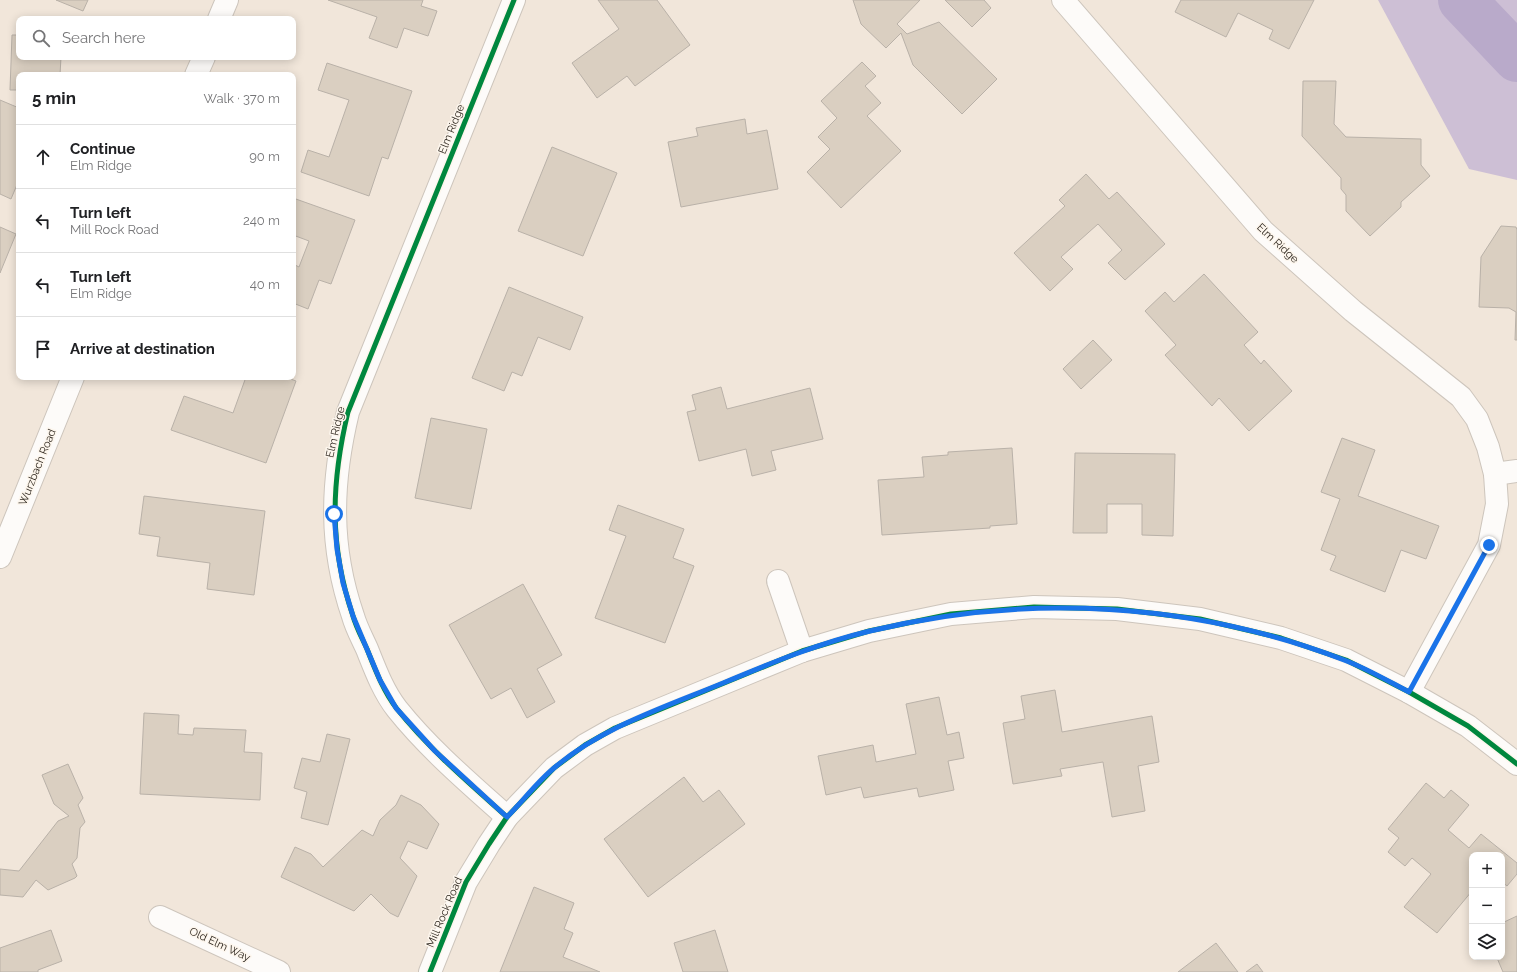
<!DOCTYPE html>
<meta charset="utf-8">
<style>
body{margin:0;font-family:Raleway,sans-serif;background:#f6f6f6;color:#202124}
.controls{position:absolute;right:12px;bottom:12px;display:grid;overflow:hidden;border-radius:8px;box-shadow:0 2px 10px #0003}
.controls button{width:36px;height:36px;display:grid;place-items:center;padding:0;border:0;border-bottom:1px solid #e0e0e0;background:#fff;color:#202124;font:20px sans-serif}
.stop{position:absolute;width:12px;height:12px;margin:-9px;border:3px solid #1a73e8;border-radius:50%;background:#fff}
.stop.end{background:#1a73e8;border-color:#fff;box-shadow:0 1px 4px #0008}
.list{margin:0;padding:0;list-style:none}
h2{display:flex;justify-content:space-between;align-items:center;height:52px;margin:0;padding:0 16px;font-size:17px}
h2 small{font-size:13px;font-weight:400;color:#757577}
.list li{display:grid;grid-template-columns:26px 1fr auto;gap:12px;align-items:center;box-sizing:border-box;height:64px;padding:0 16px;border-top:1px solid #e0e0e0}
.list b{display:block;font-size:15px;white-space:nowrap}
.list p{margin:0;font-size:13px;white-space:nowrap;color:#757577}
.list em{font-size:13px;font-style:normal;color:#757577}
.icon{flex:none;width:22px;height:22px;fill:none;stroke:currentColor;stroke-width:2;stroke-linecap:round;stroke-linejoin:round}
.map{position:relative;flex:none;width:1517px;height:972px;overflow:hidden}
.search{position:absolute;background:#fff;box-shadow:0 2px 10px #0003;left:16px;top:16px;width:280px;height:44px;display:flex;align-items:center;gap:10px;box-sizing:border-box;padding:0 14px;border-radius:8px;color:#757577;font-size:15px}
.panel{position:absolute;background:#fff;box-shadow:0 2px 10px #0003;left:16px;top:72px;width:280px;height:308px;border-radius:8px}
.map>svg:first-child{display:block}
.forest{fill:#cdbfd5}
.lines{fill:none;stroke-linecap:round;stroke-linejoin:round}
.river{stroke:#b9aaca;stroke-width:48}
.building{fill:#dacfc1;stroke:#b9b1a8}
.street-casing{stroke:#cdc5bc;stroke-width:24}
.primary-casing{stroke:#cdc5bc;stroke-width:24}
.street{stroke:#fdfbf9;stroke-width:22}
.primary{stroke:#fdfbf9;stroke-width:22}
.cycleway-casing{stroke:#fdf6ed;stroke-width:8}
.cycleway{stroke:#00873e;stroke-width:5}
.route{stroke:#1a73e8;stroke-width:5}
.labels{text-anchor:middle;stroke-width:3;stroke-linejoin:round;paint-order:stroke}
.street-label{font-size:11px;fill:#2f2820;stroke:#fdf6ed}
</style>
<div class="map">
<svg width="1517" height="972" viewBox="0 0 1517 972">
<rect width="100%" height="100%" fill="#f1e6da"/>
<!-- forest -->
<polygon class="forest" points="1378,0 1517,0 1517,180 1469,169"/>
<g class="lines">
<!-- river -->
<polyline class="river" points="1462,0 1517,58"/>
</g>
<!-- building -->
<g class="building">
<polygon points="56,0 88,0 83,11"/>
<polygon points="328,0 423,0 421,6 437,11 428,36 404,28 397,48 369,38 377,17"/>
<polygon points="598,0 657,0 690,45 635,86 627,76 597,98 572,63 619,29"/>
<polygon points="853,0 920,0 897,24 907,34 939,22 997,79 962,114 913,65 901,33 886,48 861,24"/>
<polygon points="945,0 984,0 991,8 972,27"/>
<polygon points="1181,0 1314,0 1289,49 1269,39 1273,30 1238,13 1226,37 1175,12"/>
<polygon points="12,35 19,35 19,57 61,57 60,75 19,75 19,90 10,90"/>
<polygon points="862,62 876,76 865,86 881,103 867,116 901,151 841,208 807,172 830,149 818,137 837,118 821,101"/>
<polygon points="327,63 412,91 388,159 382,157 369,196 301,172 308,150 329,157 349,100 318,90"/>
<polygon points="1303,81 1336,81 1334,124 1346,137 1421,139 1421,165 1430,176 1401,202 1401,207 1370,236 1346,211 1346,195 1341,189 1341,178 1302,136"/>
<polygon points="0,100 19,108 19,180 11,199 0,194"/>
<polygon points="745,119 747,134 767,130 778,189 681,207 668,142 698,136 696,128"/>
<polygon points="552,147 617,173 583,256 518,231"/>
<polygon points="1086,174 1109,199 1117,192 1165,244 1125,280 1108,263 1122,250 1098,224 1061,257 1073,269 1050,291 1014,253 1065,206 1059,200"/>
<polygon points="293,198 355,220 331,284 319,280 308,309 293,303 293,264 299,267 309,241 293,235"/>
<polygon points="1501,226 1516,227 1517,230 1517,340 1515,340 1516,312 1509,308 1479,307 1481,257"/>
<polygon points="0,227 16,234 0,273"/>
<polygon points="1204,274 1258,332 1244,345 1261,364 1264,360 1292,391 1249,431 1219,398 1212,406 1165,355 1176,345 1145,311 1165,292 1174,302"/>
<polygon points="509,287 583,317 570,350 538,337 522,376 512,372 504,391 472,378"/>
<polygon points="1093,340 1112,360 1081,389 1063,369"/>
<polygon points="246,377 285,377 296,381 266,463 171,430 184,396 233,413"/>
<polygon points="721,387 727,409 810,388 823,439 771,451 776,470 752,476 746,449 699,461 687,412 696,410 692,395"/>
<polygon points="431,418 487,429 471,509 415,498"/>
<polygon points="1342,438 1375,450 1358,496 1439,526 1426,559 1401,550 1385,592 1330,570 1336,556 1321,550 1340,499 1321,492"/>
<polygon points="1012,448 1017,524 990,526 990,528 882,535 878,480 924,477 922,457 948,455 948,452"/>
<polygon points="1075,453 1175,454 1173,536 1142,535 1142,504 1107,504 1107,533 1073,533"/>
<polygon points="144,496 265,511 254,595 207,589 210,563 157,556 160,537 139,534"/>
<polygon points="618,505 684,529 673,558 694,566 665,643 595,618 626,536 609,530"/>
<polygon points="523,584 562,655 537,669 555,702 527,718 511,688 491,699 449,625"/>
<polygon points="1055,690 1062,732 1152,716 1159,762 1138,766 1145,811 1112,817 1103,762 1060,769 1062,776 1013,784 1003,723 1025,719 1021,696"/>
<polygon points="939,697 947,735 959,732 964,758 948,761 954,790 919,797 917,788 864,798 861,787 826,795 818,756 873,745 876,762 916,754 906,704"/>
<polygon points="144,713 179,715 178,734 193,735 194,728 246,730 244,752 262,753 260,800 140,794"/>
<polygon points="327,734 350,739 328,825 301,818 307,792 294,788 302,758 320,762"/>
<polygon points="68,764 83,798 78,805 85,822 80,828 77,858 72,864 77,876 75,878 48,890 36,880 23,897 0,895 0,869 19,871 58,821 69,816 54,804 42,775"/>
<polygon points="684,777 703,802 719,790 745,824 648,897 604,839"/>
<polygon points="1426,783 1444,798 1451,790 1469,805 1448,830 1469,848 1481,834 1517,863 1517,874 1507,886 1502,882 1502,855 1472,855 1472,891 1437,933 1404,907 1431,874 1412,858 1405,866 1388,852 1399,838 1388,829"/>
<polygon points="401,795 421,805 439,824 427,849 408,841 400,858 417,876 398,917 390,913 371,894 354,911 281,877 295,847 311,854 323,867 362,830 373,836 380,820 396,805"/>
<polygon points="534,887 574,903 564,929 573,933 563,957 600,972 500,972"/>
<polygon points="1517,916 1517,972 1503,972 1497,958 1502,957 1502,923"/>
<polygon points="51,930 62,961 38,970 38,972 0,972 0,948"/>
<polygon points="715,930 728,972 683,972 674,943"/>
<polygon points="1216,943 1238,972 1178,972"/>
<polygon points="1257,964 1263,972 1246,972"/>
</g>
<g class="lines">
<defs>
<g id="street">
<polyline points="1063,0 1263,231 1353,311 1461,397 1477,419 1488,447 1495,474 1497,504 1489,545 1409,692"/>
<polyline points="1495,474 1517,471"/>
<polyline points="778,581 802,651"/>
<path d="M507,817c-38,-34 -78,-68 -110,-108 -14,-18 -22,-40 -30,-60 -5,-11 -11,-22 -14,-33 -24,-70 -22,-133 -5,-204l166,-412"/>
<polyline points="160,917 279,972"/>
<polyline points="430,972 466,882 489,844 507,817 554,768 585,745 615,728 802,651 869,631 951,614 1034,607 1117,609 1200,619 1281,638 1346,660 1409,692 1468,726 1517,764"/>
</g>
<g id="primary">
<polyline points="219,19 227,0"/>
<polyline points="196,75 204,57"/>
<polyline points="0,557 73,377"/>
</g>
</defs>
<!-- street casing -->
<use href="#street" class="street-casing"/>
<!-- primary casing -->
<use href="#primary" class="primary-casing"/>
<!-- street -->
<use href="#street" class="street"/>
<!-- primary -->
<use href="#primary" class="primary"/>
<defs>
<g id="cycleway">
<path d="M507,817c-38,-34 -78,-68 -110,-108 -14,-18 -22,-40 -30,-60 -5,-11 -11,-22 -14,-33 -24,-70 -22,-133 -5,-204l166,-412"/>
<polyline points="430,972 466,882 489,844 507,817 554,768 585,745 615,728 802,651 869,631 951,614 1034,607 1117,609 1200,619 1281,638 1346,660 1409,692 1468,726 1517,764"/>
</g>
</defs>
<!-- cycleway casing -->
<use href="#cycleway" class="cycleway-casing"/>
<!-- cycleway -->
<use href="#cycleway" class="cycleway"/>
</g>
<g class="lines">
<!-- route -->
<path class="route" d="M334,514l3,35 6,34 10,33 27,64 16,28 39,43 72,66c16,-16 30,-35 47,-49 48,-41 111,-61 169,-85 48,-20 96,-40 147,-52 156,-38 324,-29 474,29 22,8 44,21 65,32l80,-147"/>
</g>
<g class="labels">
<!-- street labels -->
<g class="street-label">
<text transform="translate(451 129) rotate(-68)" y="4">Elm Ridge</text>
<text transform="translate(1278 243) rotate(43)" y="4">Elm Ridge</text>
<text transform="translate(335 432) rotate(-77)" y="4">Elm Ridge</text>
<text transform="translate(37 467) rotate(-68)" y="4">Wurzbach Road</text>
<text transform="translate(444 912) rotate(-67)" y="4">Mill Rock Road</text>
<text transform="translate(220 944) rotate(25)" y="4">Old Elm Way</text>
</g>
</g>
</svg>
<div class="controls">
<button>+</button>
<button>−</button>
<button><svg class="icon" aria-label="layers" viewBox="0 0 24 24"><path d="M12 4l9 5-9 5-9-5zM3 14l9 5 9-5"/></svg></button>
</div>
<div class="stop" style="left:334px;top:514px"></div>
<div class="stop end" style="left:1489px;top:545px"></div>
<div class="search"><svg class="icon" aria-label="search" viewBox="0 0 24 24"><circle cx="10" cy="10" r="6"/><path d="M15 15l6 6"/></svg>Search here</div>
<section class="panel">
<h2>5 min<small>Walk · 370 m</small></h2>
<ul class="list">
<li><svg class="icon" aria-label="ahead" viewBox="0 0 24 24"><path d="M12 20V5M6 11l6-6 6 6"/></svg><div><b>Continue</b><p>Elm Ridge</p></div><em>90 m</em></li>
<li><svg class="icon" aria-label="left" viewBox="0 0 24 24"><path d="M17 20v-9H6M10 6l-5 5 5 5"/></svg><div><b>Turn left</b><p>Mill Rock Road</p></div><em>240 m</em></li>
<li><svg class="icon" aria-label="left" viewBox="0 0 24 24"><path d="M17 20v-9H6M10 6l-5 5 5 5"/></svg><div><b>Turn left</b><p>Elm Ridge</p></div><em>40 m</em></li>
<li><svg class="icon" aria-label="arrive" viewBox="0 0 24 24"><path d="M6 21V4h12l-3 4 3 4H6"/></svg><div><b>Arrive at destination</b></div></li>
</ul>
</section>
</div>
